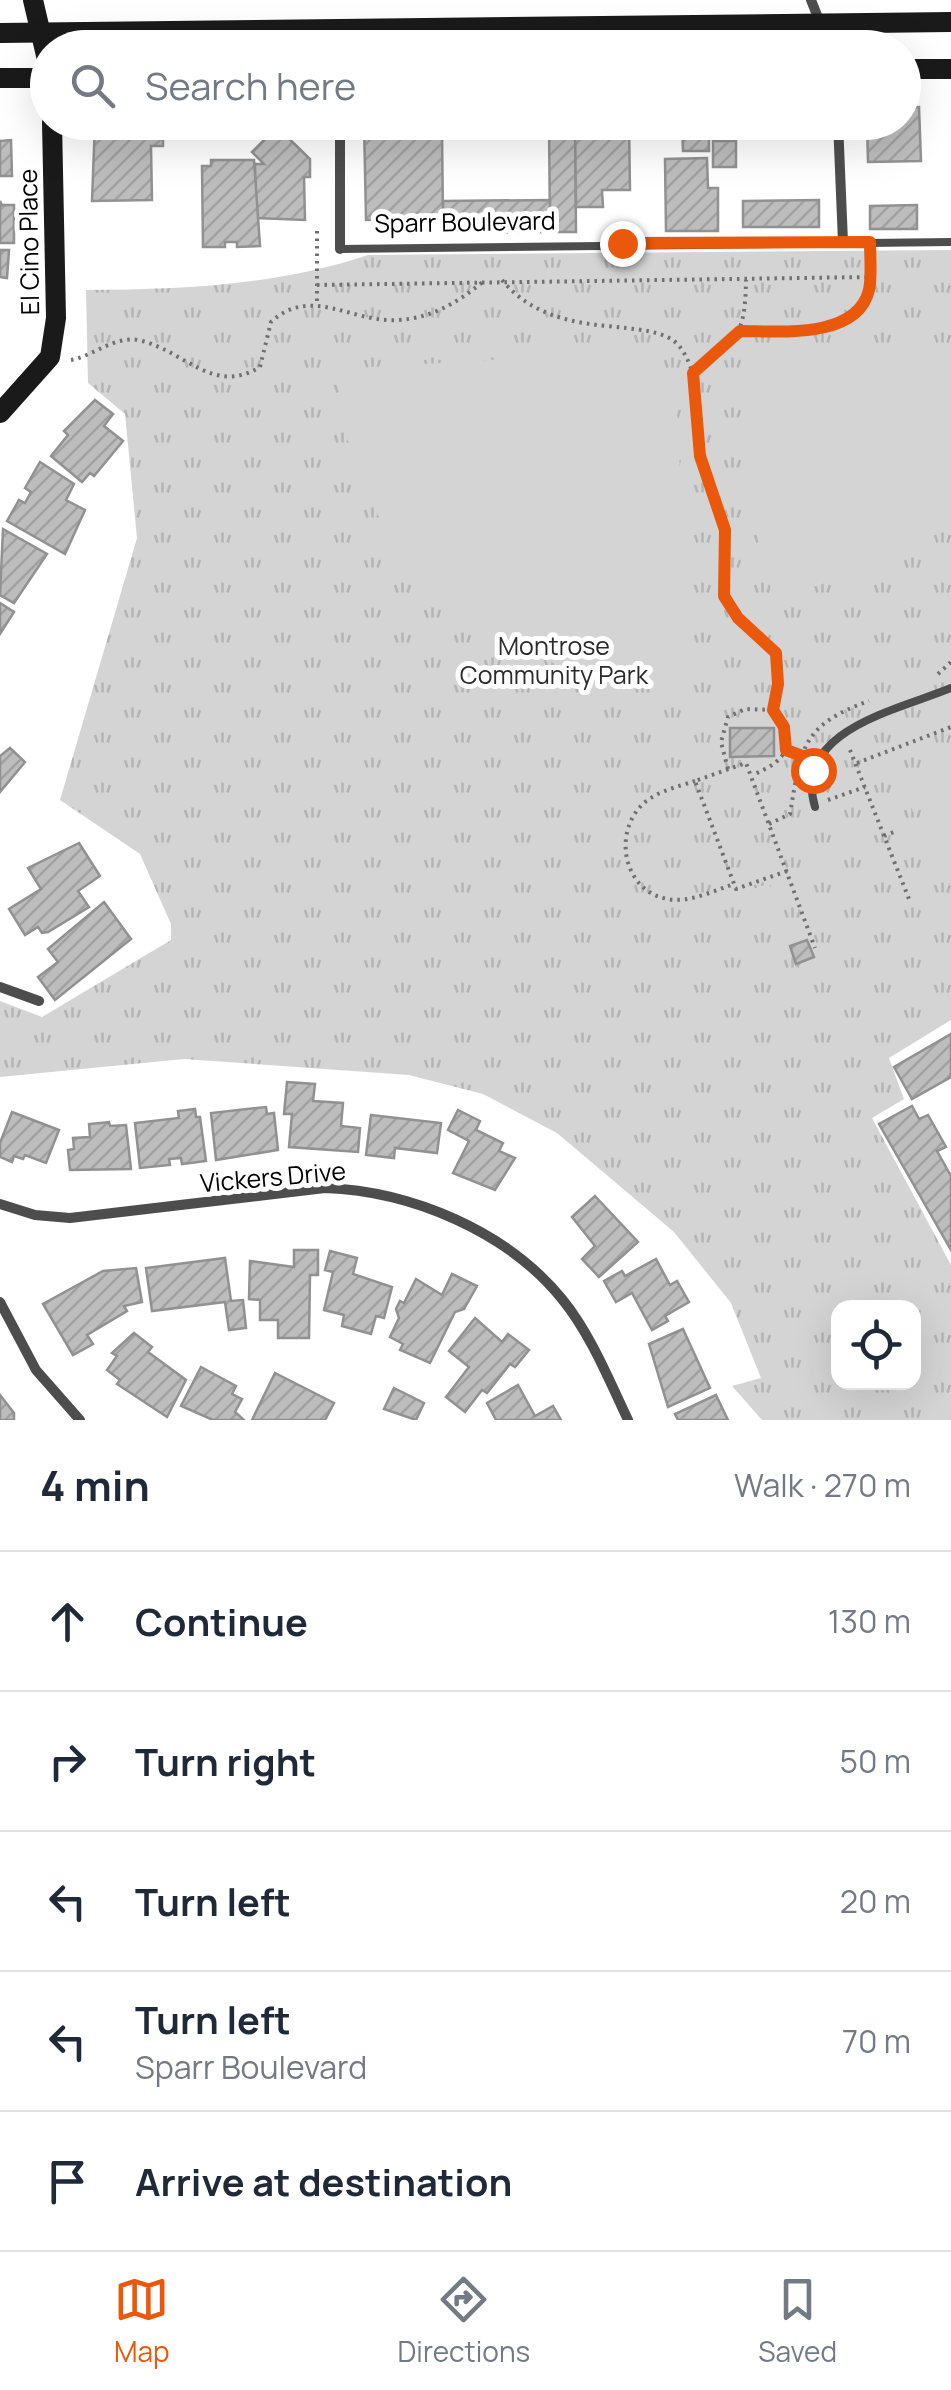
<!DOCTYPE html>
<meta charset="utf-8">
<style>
body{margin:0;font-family:Manrope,sans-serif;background:#f6f6f7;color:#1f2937}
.controls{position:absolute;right:30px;bottom:30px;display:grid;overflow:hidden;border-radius:20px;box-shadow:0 10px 40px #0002}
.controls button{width:90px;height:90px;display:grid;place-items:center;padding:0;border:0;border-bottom:2px solid #e0e1e3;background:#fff;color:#1f2937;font:50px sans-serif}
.stop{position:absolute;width:30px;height:30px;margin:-22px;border:8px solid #ea580c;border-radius:50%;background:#fff}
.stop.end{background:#ea580c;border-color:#fff;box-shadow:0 2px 10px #0008}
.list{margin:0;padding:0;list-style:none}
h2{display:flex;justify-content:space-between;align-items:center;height:130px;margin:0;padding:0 40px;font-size:42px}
h2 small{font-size:32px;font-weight:400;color:#747a83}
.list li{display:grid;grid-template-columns:65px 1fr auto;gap:30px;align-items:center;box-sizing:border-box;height:140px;padding:0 40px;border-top:2px solid #e0e1e3}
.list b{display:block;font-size:38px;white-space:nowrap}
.list p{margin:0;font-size:32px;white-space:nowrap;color:#747a83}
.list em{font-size:32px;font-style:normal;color:#747a83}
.icon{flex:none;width:55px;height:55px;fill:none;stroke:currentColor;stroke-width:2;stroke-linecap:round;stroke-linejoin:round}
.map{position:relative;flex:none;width:951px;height:1420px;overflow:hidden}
.search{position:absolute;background:#fff;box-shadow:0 10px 40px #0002;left:30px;right:30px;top:30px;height:110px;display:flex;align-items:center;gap:25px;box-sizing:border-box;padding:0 35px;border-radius:55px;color:#747a83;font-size:38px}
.sheet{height:830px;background:#fff}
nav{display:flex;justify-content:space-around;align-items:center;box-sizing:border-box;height:140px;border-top:2px solid #e0e1e3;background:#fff;font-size:28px;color:#747a83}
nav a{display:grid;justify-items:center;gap:5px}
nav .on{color:#ea580c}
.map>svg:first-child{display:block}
.grass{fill:url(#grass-tufts);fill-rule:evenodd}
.garden{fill:#d4d4d4}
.building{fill:url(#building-hatch);stroke:#919191;stroke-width:2.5}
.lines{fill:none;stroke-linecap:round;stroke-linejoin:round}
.path{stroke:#6f6f6f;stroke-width:4;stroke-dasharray:2.5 5;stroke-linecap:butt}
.lane{stroke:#4d4d4d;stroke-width:8}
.street{stroke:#4d4d4d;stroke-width:10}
.secondary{stroke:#1a1a1a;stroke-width:20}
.route{stroke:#ea580c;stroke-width:12}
.labels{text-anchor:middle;stroke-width:10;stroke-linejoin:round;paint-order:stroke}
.street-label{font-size:25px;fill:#000;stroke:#fff}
.park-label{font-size:25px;fill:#2b2b2b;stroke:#fff}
</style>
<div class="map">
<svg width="951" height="1420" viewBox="0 0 951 1420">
<defs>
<pattern id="grass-tufts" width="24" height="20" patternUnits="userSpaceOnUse" patternTransform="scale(2.5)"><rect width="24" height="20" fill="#d4d4d4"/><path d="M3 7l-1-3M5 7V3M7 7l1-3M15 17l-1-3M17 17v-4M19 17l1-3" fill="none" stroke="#b4b4b4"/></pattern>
<pattern id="building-hatch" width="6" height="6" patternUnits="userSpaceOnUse" patternTransform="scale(2.5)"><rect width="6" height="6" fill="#bdbdbd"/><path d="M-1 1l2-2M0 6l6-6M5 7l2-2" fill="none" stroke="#a1a1a1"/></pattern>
</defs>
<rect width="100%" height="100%" fill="#fff"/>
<!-- grass -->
<path class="grass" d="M951,250v770l-62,38 15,41 -32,19 79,147v155h-189l-30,-34 29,-8 -30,-75 -57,-71 -117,-99 -74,-39 -74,-19 -225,-16 -184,18v-76l42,16 129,-77v-16l-31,-70 -80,-54 77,-262 -12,-124 -37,-31 -2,-93c96,-1 189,-4 282,-35zM838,1308h76v74h-76z"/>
<!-- garden -->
<g class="garden">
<path d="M788,350l163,9v131l-13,20 -24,25 -47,33 -50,18 -46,4c-12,-47 -58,-204 -6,-234 6,-4 17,-5 23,-6z"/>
<polygon points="642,351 662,364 676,390 690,678 565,669 514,643 440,595 387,537 341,424 340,369"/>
<polygon points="951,757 951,798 913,812 900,775"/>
<polygon points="951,825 951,866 935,871 922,836"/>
<polygon points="769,883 782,918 753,928 740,894"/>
</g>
<!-- building -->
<g class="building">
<polygon points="919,107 921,161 868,162 867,122 904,122 904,108"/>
<polygon points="95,122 163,122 163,146 151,146 152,200 92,201"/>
<polygon points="364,122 458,122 458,131 442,131 443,219 366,220"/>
<polygon points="549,122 575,122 576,232 550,232"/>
<polygon points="575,122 629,122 630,190 602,190 603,207 576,207"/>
<polygon points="682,122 709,122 709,151 683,151"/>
<polygon points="277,127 310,159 310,177 304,177 305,220 256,218 255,164 264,164 252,152"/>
<polygon points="11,140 12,176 0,176 0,141"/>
<rect x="713" y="141" width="23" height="26"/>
<polygon points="707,158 708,188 718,188 718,231 666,231 665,159"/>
<polygon points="211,160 254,160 260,246 237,247 237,242 225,242 225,247 203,247 202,166 211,166"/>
<polygon points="550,200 550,232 444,233 443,201"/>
<polygon points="819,200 819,227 743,227 743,201"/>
<polygon points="0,201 2,205 14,205 14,243 0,243"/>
<polygon points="917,205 917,229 870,229 870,206"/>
<polygon points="0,250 9,250 7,278 0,277"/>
<polygon points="95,400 113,414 104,426 123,441 94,476 90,473 82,482 51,456 68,435 64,431"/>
<polygon points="40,462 74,484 66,500 85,510 65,554 7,521 19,500 25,503 31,492 25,488"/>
<polygon points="3,529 47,554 14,603 0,595"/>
<polygon points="0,603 14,612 0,634"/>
<polygon points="730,728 774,728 774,756 730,757"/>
<polygon points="10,748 25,762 0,792 0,756"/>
<polygon points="79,843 100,876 78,891 89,907 48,932 42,933 38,927 25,935 9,909 41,889 28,868"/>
<polygon points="104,902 131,939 55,1000 38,977 58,962 48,949"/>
<polygon points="807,940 814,957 796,964 790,946"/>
<polygon points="951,1034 951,1077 912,1099 894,1067"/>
<polygon points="287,1082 315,1084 313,1101 343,1103 341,1126 360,1128 358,1152 289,1147 292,1114 284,1114"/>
<polygon points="912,1106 919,1119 928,1115 946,1147 937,1151 951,1176 951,1250 879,1124"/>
<polygon points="266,1107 267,1114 274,1113 278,1150 216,1160 211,1113"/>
<polygon points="195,1109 196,1117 200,1117 206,1161 182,1164 181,1158 169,1159 170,1165 140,1168 135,1123 179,1118 178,1111"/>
<polygon points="458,1110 480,1121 476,1130 503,1143 499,1151 515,1158 495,1190 453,1173 469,1141 448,1130"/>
<polygon points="12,1112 59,1130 46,1163 25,1155 23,1159 14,1156 12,1162 0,1157 0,1143"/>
<polygon points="371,1115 441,1123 437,1153 395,1148 394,1158 366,1155"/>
<polygon points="109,1122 110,1126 126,1125 131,1169 70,1170 68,1150 74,1149 73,1138 90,1137 89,1124"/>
<polygon points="595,1196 638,1242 599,1277 582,1259 595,1246 572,1217"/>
<polygon points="294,1250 318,1250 318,1275 310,1275 309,1338 278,1338 278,1320 260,1320 260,1300 249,1299 250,1261 294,1267"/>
<polygon points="330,1251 357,1258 353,1274 392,1287 384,1318 376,1316 371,1334 342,1326 344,1315 324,1310 333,1272 325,1270"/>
<polygon points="225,1258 231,1301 243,1300 246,1328 229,1330 225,1302 152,1311 146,1268"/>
<polygon points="656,1259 670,1285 677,1281 689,1302 665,1316 668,1321 652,1330 632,1293 616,1302 604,1281 622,1271 625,1276"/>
<polygon points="136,1268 142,1302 124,1306 127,1311 87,1335 93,1344 73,1355 43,1304 103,1271"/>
<polygon points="452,1274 477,1286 464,1309 455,1312 430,1363 400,1350 403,1344 390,1337 399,1318 396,1309 400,1301 404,1303 416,1279 442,1295"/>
<polygon points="475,1318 502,1342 508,1334 529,1350 515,1367 510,1364 487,1393 482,1390 465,1412 446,1397 469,1367 449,1351"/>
<polygon points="683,1329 710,1388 668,1407 649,1344"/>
<polygon points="134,1333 152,1347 148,1352 186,1380 167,1417 117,1384 120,1380 107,1370 117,1356 112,1353"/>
<polygon points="201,1367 236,1386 232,1394 242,1399 235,1412 244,1420 213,1420 181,1406"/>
<polygon points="275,1373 334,1403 325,1420 252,1420"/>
<polygon points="518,1385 535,1416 553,1406 561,1420 496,1420 487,1403"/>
<polygon points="394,1388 424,1403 416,1420 384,1409"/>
<polygon points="0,1395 14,1413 14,1420 0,1420"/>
<polygon points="716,1395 728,1420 678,1420 675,1414"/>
</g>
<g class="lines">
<!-- path -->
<g class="path">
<path d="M502,280c55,67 151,32 178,67 24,33 15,74 20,111 4,25 23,46 25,71 2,23 -8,47 -1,69 9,24 38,35 52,55l2,45 -5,12"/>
<polyline points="317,285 870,277"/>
<polyline points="317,301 317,231"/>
<path d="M740,331c40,-1 98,7 124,-30l6,-44"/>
<path d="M71,360c22,-4 43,-24 67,-20 47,10 74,56 122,27l11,-45c40,-37 80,1 127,-2 35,-2 60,-18 86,-39"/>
<path d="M693,373c43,-36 52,-33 53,-93"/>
<polyline points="938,674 951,662"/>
<polyline points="850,750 909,899"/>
<polyline points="857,763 951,727"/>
<path d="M728,769l-7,-27 7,-25 17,-8 28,1c27,33 13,52 -21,65"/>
<path d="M695,781c-18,6 -42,11 -55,26 -27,30 -15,84 27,92 23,4 46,-8 67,-15"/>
<polyline points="828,800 865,787"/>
<path d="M769,824l21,-10c11,-65 11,-89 79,-113"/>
<polyline points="884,836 894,832"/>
<path d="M787,871l-51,18 -41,-108 51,-18c23,62 46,123 69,185"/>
</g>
<!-- lane -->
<g class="lane">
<polyline points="340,249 951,242"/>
<path d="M815,807c-23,-77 83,-97 136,-119"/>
</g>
<!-- street -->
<g class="street">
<polyline points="811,0 830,48"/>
<polyline points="341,48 341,28"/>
<polyline points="340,122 340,249"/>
<polyline points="838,122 843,242"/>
<polyline points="0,987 39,1001"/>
<path d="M0,1204l35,11 35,3 255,-30c86,3 182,43 237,111 28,34 47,81 66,121"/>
<polyline points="0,1302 36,1370 80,1420"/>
</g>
<!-- secondary -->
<g class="secondary">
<polyline points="33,0 48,64"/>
<polyline points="0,33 951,22"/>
<polyline points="904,69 951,69"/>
<polyline points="0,78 48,78"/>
<polyline points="0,413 50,357 56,318 52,122"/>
</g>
</g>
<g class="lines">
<!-- route -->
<path class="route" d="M622,243l248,-1c0,15 2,34 -1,48 -12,50 -92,41 -129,41l-47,42 7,83 25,74 -1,66 14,22 38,35 2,31 -5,26 11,17 2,23 30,11 -3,9"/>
</g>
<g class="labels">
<!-- street labels -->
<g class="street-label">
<text transform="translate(465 222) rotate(-1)" y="9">Sparr Boulevard</text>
<text transform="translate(29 242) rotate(-91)" y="9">El Cino Place</text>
<text transform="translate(273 1177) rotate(-5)" y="9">Vickers Drive</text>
</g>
<!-- park labels -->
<g class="park-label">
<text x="554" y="655">Montrose<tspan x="554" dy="29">Community Park</tspan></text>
</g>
</g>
</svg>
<div class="controls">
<button><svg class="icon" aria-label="locate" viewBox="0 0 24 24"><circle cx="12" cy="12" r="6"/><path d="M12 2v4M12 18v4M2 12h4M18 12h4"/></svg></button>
</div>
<div class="stop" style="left:813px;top:770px"></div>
<div class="stop end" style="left:622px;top:243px"></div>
<div class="search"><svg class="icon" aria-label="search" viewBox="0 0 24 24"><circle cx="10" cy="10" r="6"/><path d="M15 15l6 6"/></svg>Search here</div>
</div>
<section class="sheet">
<h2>4 min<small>Walk · 270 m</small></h2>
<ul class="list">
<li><svg class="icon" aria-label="ahead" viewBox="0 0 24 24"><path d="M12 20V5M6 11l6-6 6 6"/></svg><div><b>Continue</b></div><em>130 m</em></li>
<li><svg class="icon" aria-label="right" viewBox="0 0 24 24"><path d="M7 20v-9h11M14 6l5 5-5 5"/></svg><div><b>Turn right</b></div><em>50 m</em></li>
<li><svg class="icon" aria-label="left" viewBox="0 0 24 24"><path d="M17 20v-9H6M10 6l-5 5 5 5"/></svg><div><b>Turn left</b></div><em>20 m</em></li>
<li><svg class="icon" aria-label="left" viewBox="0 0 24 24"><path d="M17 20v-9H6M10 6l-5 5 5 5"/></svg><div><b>Turn left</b><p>Sparr Boulevard</p></div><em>70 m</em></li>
<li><svg class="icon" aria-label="arrive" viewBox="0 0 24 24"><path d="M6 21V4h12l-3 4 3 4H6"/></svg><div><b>Arrive at destination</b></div></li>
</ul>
</section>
<nav>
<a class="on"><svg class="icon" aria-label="map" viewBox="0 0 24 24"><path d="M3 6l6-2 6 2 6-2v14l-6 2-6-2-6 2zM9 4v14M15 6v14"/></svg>Map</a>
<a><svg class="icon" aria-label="directions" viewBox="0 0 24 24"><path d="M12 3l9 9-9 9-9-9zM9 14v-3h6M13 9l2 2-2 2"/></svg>Directions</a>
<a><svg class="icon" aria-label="saved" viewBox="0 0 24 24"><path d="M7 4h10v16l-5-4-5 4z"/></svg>Saved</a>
</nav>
